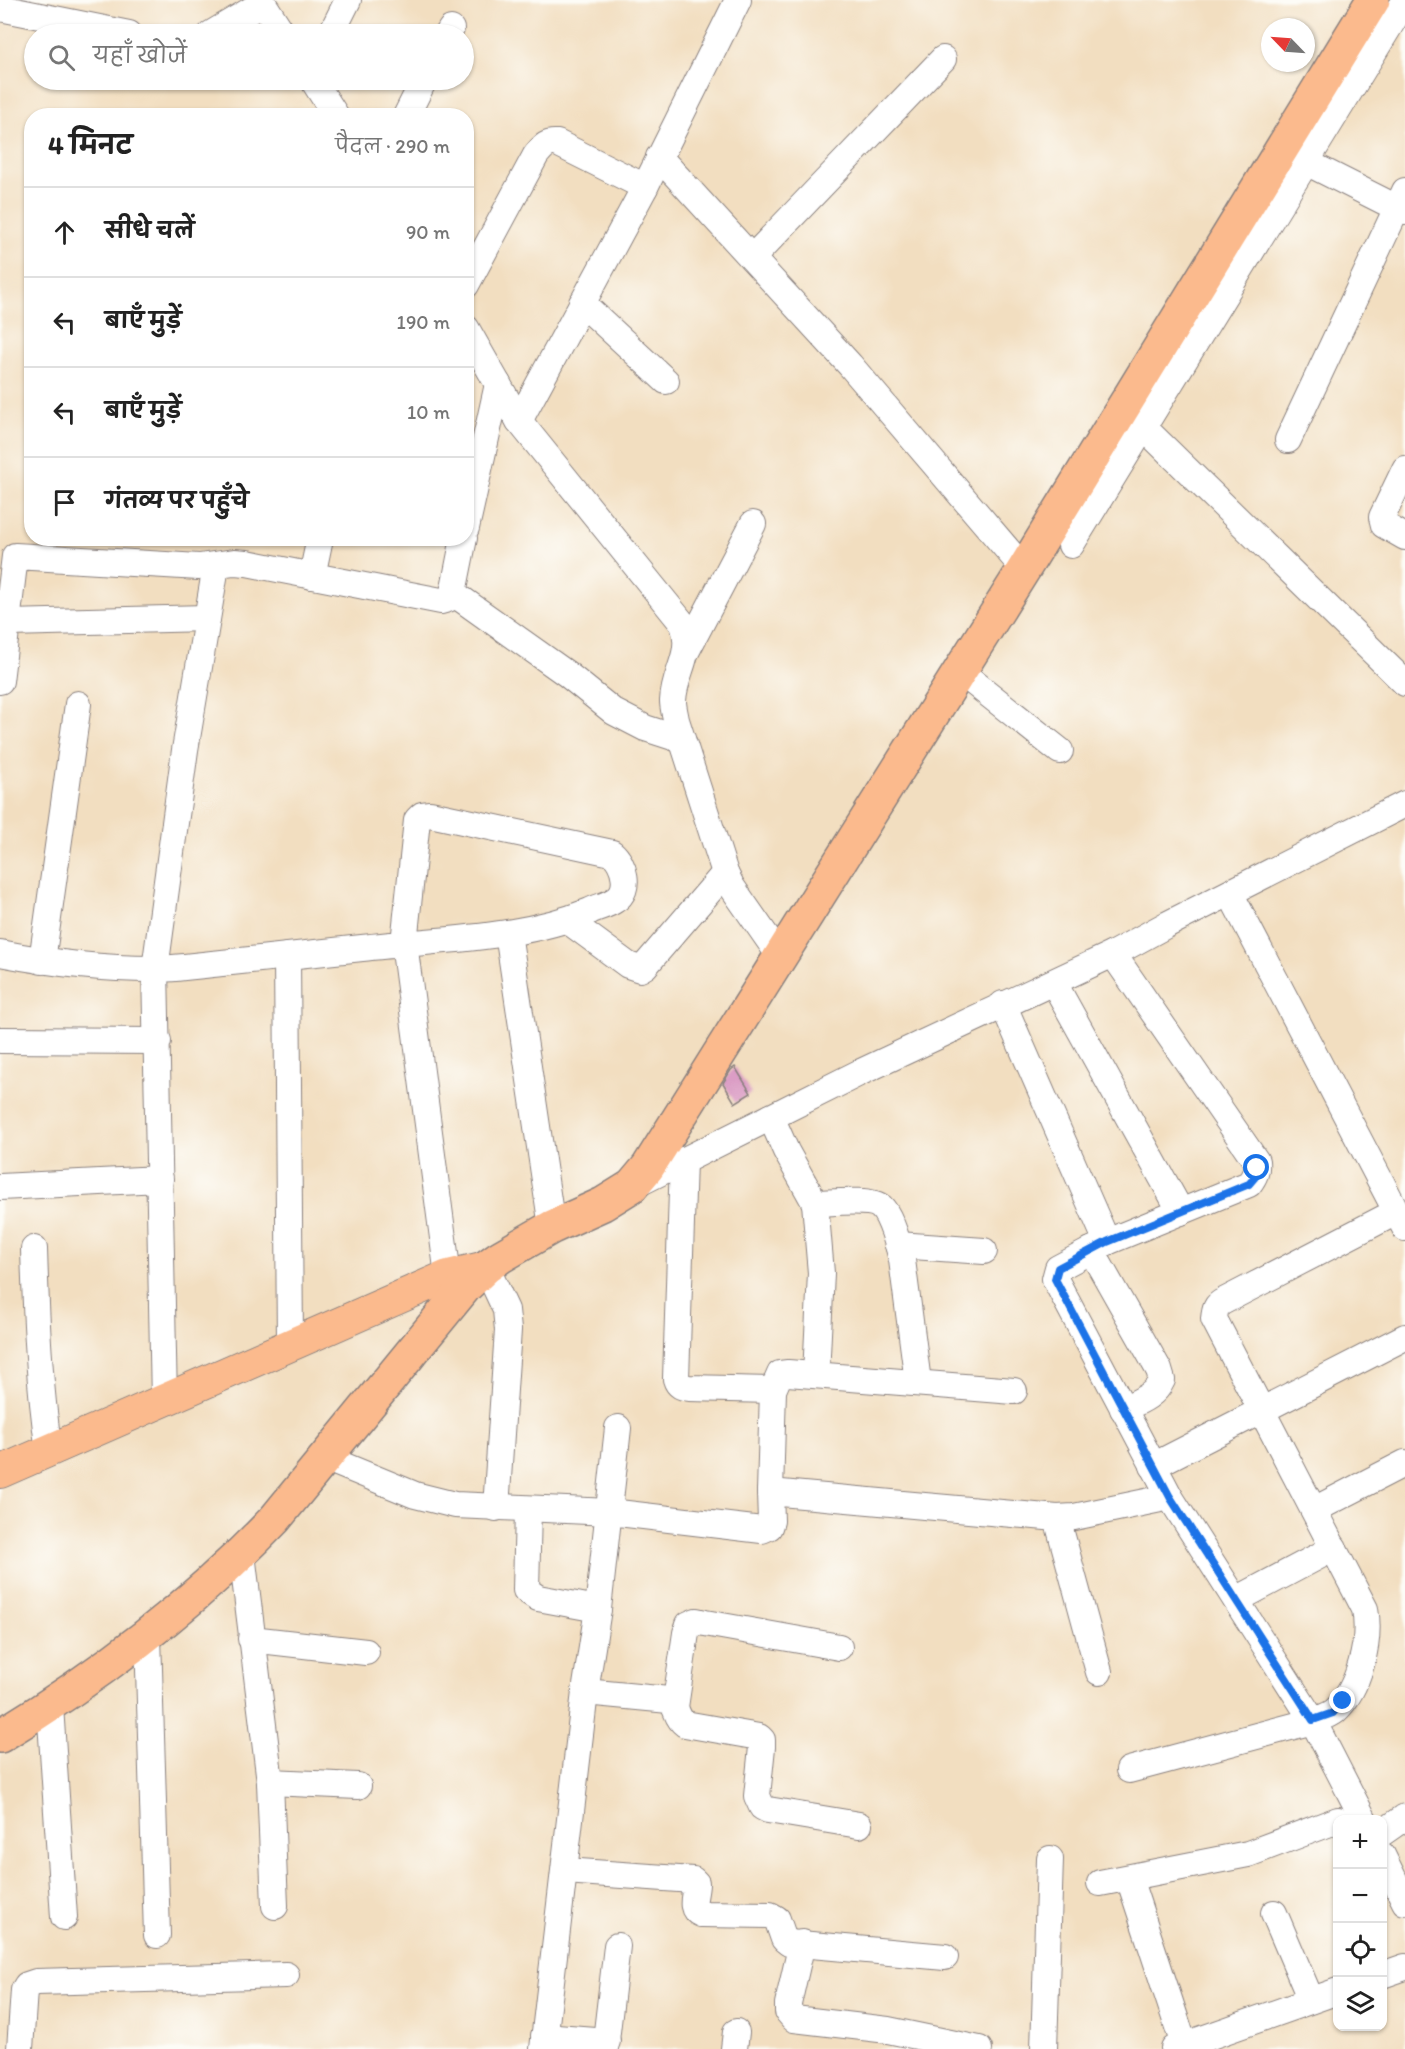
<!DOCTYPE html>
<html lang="hi">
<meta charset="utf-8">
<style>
body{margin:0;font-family:Itim,"Playpen Sans Deva",sans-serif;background:#f2f2f2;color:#222}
.controls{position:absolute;right:18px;bottom:18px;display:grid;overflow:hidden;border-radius:12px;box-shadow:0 2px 4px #0004}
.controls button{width:54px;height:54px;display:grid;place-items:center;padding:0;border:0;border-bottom:2px solid #e0e0e0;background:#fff;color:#222;font:30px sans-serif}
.compass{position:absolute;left:1261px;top:18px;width:54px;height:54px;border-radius:50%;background:#fff;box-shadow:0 2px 4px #0004;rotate:295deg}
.stop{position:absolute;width:18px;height:18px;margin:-14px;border:4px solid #1a73e8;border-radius:50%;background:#fff}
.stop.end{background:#1a73e8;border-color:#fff;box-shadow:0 2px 6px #0008}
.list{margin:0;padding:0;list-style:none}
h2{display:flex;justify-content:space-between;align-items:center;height:78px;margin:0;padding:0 24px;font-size:26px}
h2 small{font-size:20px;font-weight:400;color:#767676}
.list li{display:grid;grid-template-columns:39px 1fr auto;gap:18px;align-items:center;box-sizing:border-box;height:90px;padding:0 24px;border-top:2px solid #e0e0e0}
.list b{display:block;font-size:22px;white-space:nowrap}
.list em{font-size:20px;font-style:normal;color:#767676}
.icon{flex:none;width:33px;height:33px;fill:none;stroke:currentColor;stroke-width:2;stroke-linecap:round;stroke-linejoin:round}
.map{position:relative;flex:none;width:1405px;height:2049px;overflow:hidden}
.search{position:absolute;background:#fff;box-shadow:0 2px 4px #0004;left:24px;top:24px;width:450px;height:66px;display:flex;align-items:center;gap:15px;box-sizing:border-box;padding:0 21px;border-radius:33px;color:#767676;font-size:22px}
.panel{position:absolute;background:#fff;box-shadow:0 2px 4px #0004;left:24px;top:108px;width:450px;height:438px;border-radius:24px}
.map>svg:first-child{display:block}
.building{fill:#db9dc5}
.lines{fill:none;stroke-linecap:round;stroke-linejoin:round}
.minor-casing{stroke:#8a807e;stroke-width:28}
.major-casing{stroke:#8a807e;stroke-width:34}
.highway-casing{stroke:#8a807e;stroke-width:36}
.minor{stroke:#fff;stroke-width:26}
.major{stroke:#fbba8d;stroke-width:32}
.highway{stroke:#fbba8d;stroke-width:33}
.route{stroke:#1a73e8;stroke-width:8}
</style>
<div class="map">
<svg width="1405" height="2049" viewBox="0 0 1405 2049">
<rect width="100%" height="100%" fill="#fdfcf7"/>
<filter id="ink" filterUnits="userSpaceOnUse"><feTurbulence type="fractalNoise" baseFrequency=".0167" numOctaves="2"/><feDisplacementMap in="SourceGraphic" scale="12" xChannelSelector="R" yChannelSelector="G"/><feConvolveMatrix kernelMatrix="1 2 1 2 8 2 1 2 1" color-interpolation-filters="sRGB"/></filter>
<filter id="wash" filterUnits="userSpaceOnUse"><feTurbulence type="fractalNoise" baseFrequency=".008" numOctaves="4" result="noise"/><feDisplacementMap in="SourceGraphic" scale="24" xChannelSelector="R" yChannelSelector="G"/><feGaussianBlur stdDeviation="1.35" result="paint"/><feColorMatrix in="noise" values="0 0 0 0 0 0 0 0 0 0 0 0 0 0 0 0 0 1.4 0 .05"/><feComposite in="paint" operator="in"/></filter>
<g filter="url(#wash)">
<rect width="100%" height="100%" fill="#f2dec0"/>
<g id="blocks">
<!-- building -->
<polygon class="building" points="735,1067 751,1093 735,1103 723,1083 731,1070"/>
</g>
</g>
<g filter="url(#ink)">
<use href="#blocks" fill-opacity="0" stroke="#8a807e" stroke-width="1.5"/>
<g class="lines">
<defs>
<g id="minor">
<polyline points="261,0 283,34"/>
<polyline points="0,8 129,34"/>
<polyline points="211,34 263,3"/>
<polyline points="331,34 348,0"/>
<polyline points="448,34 451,29"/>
<polyline points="313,80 336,116"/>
<polyline points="406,116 424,80"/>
<polyline points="1290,154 1405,212"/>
<polyline points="659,157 850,365 1024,569"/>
<polyline points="752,258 943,59"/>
<path d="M466,285l70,-130c7,-8 10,-13 21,-12l88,44"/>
<polyline points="582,303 666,381"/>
<path d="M466,328l53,93 164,203c11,30 -9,48 -10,77 0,6 2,13 3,19l49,153 7,14 48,69"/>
<polyline points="1132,416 1405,683"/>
<polyline points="519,421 645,187 738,0"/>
<polyline points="1288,440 1405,191"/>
<polyline points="1405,469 1382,517 1384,525 1405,537"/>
<polyline points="466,528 498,384"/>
<polyline points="1071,545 1405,1"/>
<polyline points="312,576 320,538"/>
<polyline points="453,593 567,674 614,712 645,728 682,740"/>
<polyline points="9,623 207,618"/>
<polyline points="686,652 753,524"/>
<polyline points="958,670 1060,751"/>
<polyline points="0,681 15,556 199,567 234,562 247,563 441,601 448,599 453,593 464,538"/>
<polyline points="1230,893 1405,1228"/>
<polyline points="567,920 628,965 640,969 645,966 725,873"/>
<polyline points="508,933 552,1227"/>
<path d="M0,953c51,10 102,16 154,16 22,0 45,-4 68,-6 46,-5 93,-10 140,-15 76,-9 157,-8 228,-37 8,-4 18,-6 25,-11 17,-10 9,-37 -3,-47l-182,-39 -8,1 -5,5 -13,123 44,333"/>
<path d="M1113,954l143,207c1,10 -1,15 -7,23l-142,58 -49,26 -3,11 115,218 143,224 51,99"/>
<polyline points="287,956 290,1344"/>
<polyline points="42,961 78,704"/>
<polyline points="1054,983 1181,1212"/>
<polyline points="1003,1004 1107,1242"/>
<polyline points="0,1040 158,1041"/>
<path d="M771,1117l15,34 29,52c14,0 56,-5 66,4 10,9 18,40 21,53l16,122"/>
<path d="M683,1160l-7,219c2,7 6,8 13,9l84,2"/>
<polyline points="637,1184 861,1072 1113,954 1168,924 1405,804"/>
<polyline points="0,1187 160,1179"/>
<polyline points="815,1203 821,1273 816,1375"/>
<polyline points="898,1245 984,1251"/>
<path d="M34,1249c2,68 5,135 15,202"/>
<path d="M1091,1250l68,120 3,10c-7,16 -24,22 -39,29"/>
<polyline points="486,1267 506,1310 508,1330 496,1508"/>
<polyline points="164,1401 155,969 185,750 216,566"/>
<polyline points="325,1458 415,1495 455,1505 610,1512 762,1530 769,1527 771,1521 770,1492 1057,1518 1074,1517 1170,1497"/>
<polyline points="1153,1466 1405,1337"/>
<polyline points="770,1492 773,1390 780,1374 788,1373 1014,1391"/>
<polyline points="528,1510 526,1590 538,1598 598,1609 585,1692 543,2049"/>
<polyline points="1314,1510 1405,1463"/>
<polyline points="1057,1518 1099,1672"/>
<polyline points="242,1554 270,1782 275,1906"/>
<polyline points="1236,1600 1334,1548"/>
<polyline points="598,1609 618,1428"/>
<polyline points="148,1636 157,1935"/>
<polyline points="251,1639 366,1652"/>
<path d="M585,1692l84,8c9,7 6,17 16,24l74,13 3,3v7l-5,49 5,11 6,3 91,15"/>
<polyline points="50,1706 64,1917"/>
<polyline points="675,1707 686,1633 689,1624 696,1621 705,1623 839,1647"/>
<path d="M1129,1770l184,-49c7,-3 16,-5 22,-10 24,-22 36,-70 30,-102l-151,-290c1,-10 2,-14 10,-18l172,-89"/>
<polyline points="270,1782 358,1786"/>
<polyline points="1382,1833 1405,1817"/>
<polyline points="1382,1855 1405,1902"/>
<path d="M565,1871l128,9 3,3c0,12 -8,26 5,31l69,1 7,4 7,20 5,4 156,14"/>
<polyline points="1129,1878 1184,2045"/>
<polyline points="1100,1883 1248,1854 1338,1820"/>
<polyline points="1274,1913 1311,2000"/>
<polyline points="802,1943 788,2004 788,2012 794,2019 888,2030 979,2049"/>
<polyline points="1382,1975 1405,1967"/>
<polyline points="544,2036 607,2041"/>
<polyline points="20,2049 24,1990 27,1985 36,1982 286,1975"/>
<polyline points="605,2049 617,1946"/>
<polyline points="734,2049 736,2032"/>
<polyline points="1044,2049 1050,1859"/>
<polyline points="1174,2049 1338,1991"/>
</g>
<polyline id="major" points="0,1472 448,1276 486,1267"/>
<path id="highway" d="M0,1736c101,-61 194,-132 275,-217l190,-232 21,-20 14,-10 52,-30 51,-23 29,-18 16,-19 376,-598 349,-569"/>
</defs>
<!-- minor casing -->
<use href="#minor" class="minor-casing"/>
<!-- major casing -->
<use href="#major" class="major-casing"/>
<!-- highway casing -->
<use href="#highway" class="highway-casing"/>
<!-- minor -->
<use href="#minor" class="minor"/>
<!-- major -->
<use href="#major" class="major"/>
<!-- highway -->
<use href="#highway" class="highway"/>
</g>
</g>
<g class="lines" filter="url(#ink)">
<!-- route -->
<polyline class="route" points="1257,1168 1255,1177 1249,1184 1107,1242 1058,1268 1055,1279 1170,1497 1313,1720 1333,1713 1343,1701"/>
</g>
</svg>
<div class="controls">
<button>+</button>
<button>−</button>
<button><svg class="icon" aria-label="locate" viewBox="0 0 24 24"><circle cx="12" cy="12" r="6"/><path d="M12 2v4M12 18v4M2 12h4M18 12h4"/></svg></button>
<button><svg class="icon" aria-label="layers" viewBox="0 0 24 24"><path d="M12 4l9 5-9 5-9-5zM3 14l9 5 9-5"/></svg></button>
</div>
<svg class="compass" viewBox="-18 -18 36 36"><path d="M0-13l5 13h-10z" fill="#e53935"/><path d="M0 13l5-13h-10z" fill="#767676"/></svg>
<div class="stop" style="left:1257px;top:1168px"></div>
<div class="stop end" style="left:1343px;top:1701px"></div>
<div class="search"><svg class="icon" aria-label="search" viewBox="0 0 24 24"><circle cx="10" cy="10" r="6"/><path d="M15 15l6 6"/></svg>यहाँ खोजें</div>
<section class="panel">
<h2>4 मिनट<small>पैदल · 290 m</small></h2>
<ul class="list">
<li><svg class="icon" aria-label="ahead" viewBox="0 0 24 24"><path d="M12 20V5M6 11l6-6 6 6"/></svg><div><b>सीधे चलें</b></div><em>90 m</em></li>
<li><svg class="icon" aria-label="left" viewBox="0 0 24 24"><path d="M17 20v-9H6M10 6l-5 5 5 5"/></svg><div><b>बाएँ मुड़ें</b></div><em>190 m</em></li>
<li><svg class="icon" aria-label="left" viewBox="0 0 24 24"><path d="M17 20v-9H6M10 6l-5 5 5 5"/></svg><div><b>बाएँ मुड़ें</b></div><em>10 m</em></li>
<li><svg class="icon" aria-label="arrive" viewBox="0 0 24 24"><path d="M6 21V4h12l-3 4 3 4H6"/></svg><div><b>गंतव्य पर पहुँचे</b></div></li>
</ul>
</section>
</div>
